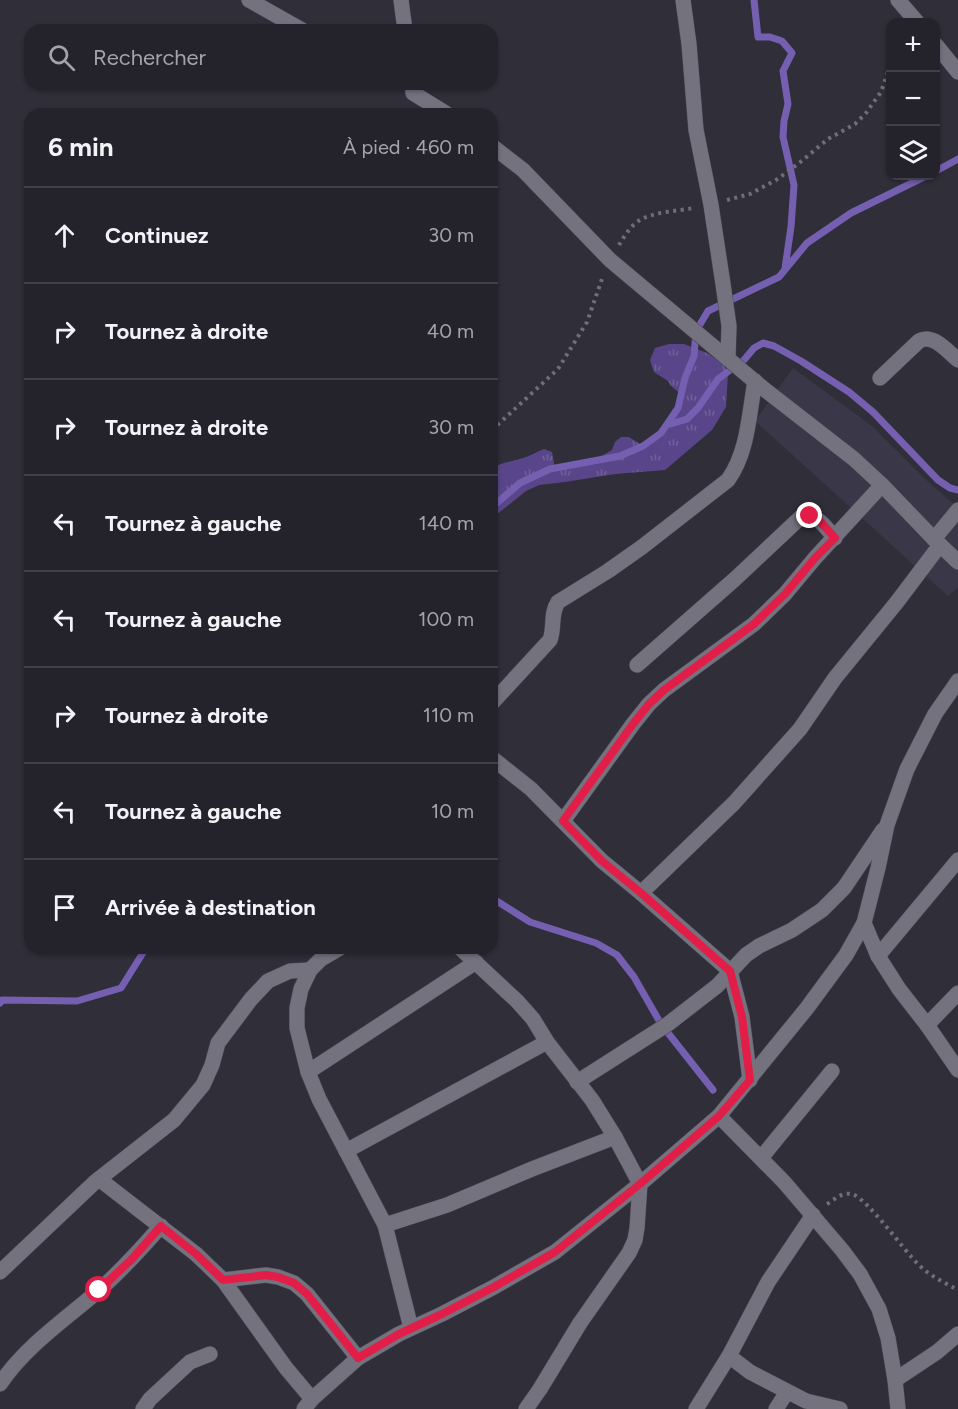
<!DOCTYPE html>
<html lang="fr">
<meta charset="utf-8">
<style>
body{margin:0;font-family:Figtree,sans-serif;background:#2c2a33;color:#f1f3f6}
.controls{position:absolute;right:18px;top:18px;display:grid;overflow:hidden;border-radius:12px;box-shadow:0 2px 4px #0004}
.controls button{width:54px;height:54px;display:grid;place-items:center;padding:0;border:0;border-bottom:2px solid #413f47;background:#24222b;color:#f1f3f6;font:30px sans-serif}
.stop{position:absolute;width:18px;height:18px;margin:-14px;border:4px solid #e11d48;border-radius:50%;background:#fff}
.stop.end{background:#e11d48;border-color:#fff;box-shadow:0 2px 6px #0008}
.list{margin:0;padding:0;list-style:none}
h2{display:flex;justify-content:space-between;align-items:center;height:78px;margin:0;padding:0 24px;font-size:26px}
h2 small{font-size:20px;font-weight:400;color:#a3a4a9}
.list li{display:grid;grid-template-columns:39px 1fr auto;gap:18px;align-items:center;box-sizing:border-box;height:96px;padding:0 24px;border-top:2px solid #413f47}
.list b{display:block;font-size:22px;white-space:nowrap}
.list em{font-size:20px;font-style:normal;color:#a3a4a9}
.icon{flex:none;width:33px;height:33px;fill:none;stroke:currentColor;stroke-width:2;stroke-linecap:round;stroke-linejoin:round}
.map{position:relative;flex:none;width:958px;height:1409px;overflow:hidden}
.search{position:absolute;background:#24222b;box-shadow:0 2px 4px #0004;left:24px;top:24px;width:474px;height:66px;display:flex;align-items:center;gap:15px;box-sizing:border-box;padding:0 21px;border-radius:18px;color:#a3a4a9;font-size:22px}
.panel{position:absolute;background:#24222b;box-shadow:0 2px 4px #0004;left:24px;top:108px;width:474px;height:846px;border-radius:18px}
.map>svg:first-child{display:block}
.built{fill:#3a3748}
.grass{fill:url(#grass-tufts)}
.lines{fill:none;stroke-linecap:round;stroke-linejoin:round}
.stream{stroke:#755fb1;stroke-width:7}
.minor-casing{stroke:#4b4a53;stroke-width:16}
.path{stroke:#706e78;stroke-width:4;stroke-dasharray:3 4.5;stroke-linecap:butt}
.minor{stroke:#74727f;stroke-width:15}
.route{stroke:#e11d48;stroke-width:8}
</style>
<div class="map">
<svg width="958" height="1409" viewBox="0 0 958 1409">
<defs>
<pattern id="grass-tufts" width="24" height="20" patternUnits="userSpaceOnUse" patternTransform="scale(1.5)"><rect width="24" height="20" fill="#59468a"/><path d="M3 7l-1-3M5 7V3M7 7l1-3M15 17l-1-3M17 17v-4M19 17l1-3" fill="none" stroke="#71619b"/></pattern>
</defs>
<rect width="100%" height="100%" fill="#302e39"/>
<!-- built -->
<polygon class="built" points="793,368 872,426 924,478 958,508 958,587 948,596 755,421"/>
<!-- grass -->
<path class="grass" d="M669,344h15l23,9 16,11 5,8 -2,35 -14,23 -47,40 -50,4 -50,8 -26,3 -13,6 -30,24 -4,-5v-41c9,-7 18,-7 28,-10 8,-2 16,-7 24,-10l8,3 3,17 36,-7 21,-12 3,-8 6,-5h8l14,9c20,-14 33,-27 38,-52l-10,-8 -3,-5 -14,-9 -4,-12 5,-12z"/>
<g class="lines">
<!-- stream -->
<g class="stream">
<polyline points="754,0 758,37 770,37 782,41 792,53 783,71 788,104 784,121 783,137 794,185 791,227 785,268"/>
<polyline points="936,171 958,159"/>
<polyline points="667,425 687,419 698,408 718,379 744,360 754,348 763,343 774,346 801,361 849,392 873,412 938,480 950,488 958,490"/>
<polyline points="492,507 520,483 550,469 620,456 643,446 661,433 678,408 685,378 694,356 696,331 708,311 779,277 807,243 851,213 926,176"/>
<polyline points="492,898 530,922 596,943 617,955 634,977 661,1024 713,1090"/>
<polyline points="0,1003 2,1000 77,1001 121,988 146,948"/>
</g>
<defs>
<g id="minor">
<polyline points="249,0 302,30"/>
<polyline points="401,0 405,30"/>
<polyline points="683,0 689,44 696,130 711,205 723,284 729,326 728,358"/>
<polyline points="898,0 917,22"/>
<polyline points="936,45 958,72"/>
<polyline points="412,84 413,93 447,114"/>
<polyline points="492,146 523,170 610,260 764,389 854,459 882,485 934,539 958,562"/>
<path d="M880,378l39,-37c14,-8 28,10 39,19"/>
<polyline points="934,539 958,510"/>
<path d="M637,665l98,-86 66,-62c19,-2 22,8 34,21"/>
<path d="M492,703l58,-63c5,-13 0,-26 8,-38l50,-31 34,-24 86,-67c20,-28 21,-66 27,-99"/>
<polyline points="492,758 531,789 602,861 641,893 730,971 742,1017 750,1080"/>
<polyline points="563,821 633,724 649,704 664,690 754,624 785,594 815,558 882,485"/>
<polyline points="641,893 734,803 800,729 835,678 897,602 940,545"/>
<polyline points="864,923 878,956 899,989 927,1025 958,1070"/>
<polyline points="340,948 321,959 310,970 301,989 297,1008 297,1028 308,1072 319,1099 385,1225 411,1328"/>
<polyline points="460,948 517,1001 533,1019 547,1042 592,1100 615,1137 640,1184 637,1228 635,1240 629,1253 580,1323 540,1389 526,1409"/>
<polyline points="878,956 958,860"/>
<polyline points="927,1025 958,993"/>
<polyline points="308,1072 476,962"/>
<polyline points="577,1082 668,1024 717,986 746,955 759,946 792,930 822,910 844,888 883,830"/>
<polyline points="719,1116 784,1182 842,1250 860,1274 879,1309 888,1338 895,1380 898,1409"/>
<polyline points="346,1151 547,1042"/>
<polyline points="761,1158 832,1071"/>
<polyline points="99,1179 196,1254 223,1280 286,1368 312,1399"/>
<polyline points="385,1225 447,1205 532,1169 615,1137"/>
<polyline points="0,1272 95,1182 174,1120 203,1085 212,1065 218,1043 251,999 268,981 290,971 310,970"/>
<polyline points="223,1280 266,1275 278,1277 294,1283 307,1294 358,1358"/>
<polyline points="729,1356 750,1372 806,1401 840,1409"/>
<polyline points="895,1380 937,1352 958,1334"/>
<path d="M0,1384c25,-37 63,-63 97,-92 23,-20 44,-43 64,-66"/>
<polyline points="143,1409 150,1399 190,1362 210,1354"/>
<polyline points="304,1409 312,1399 358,1358 399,1334 442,1314 494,1287 555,1252 640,1184 719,1116 807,1008 846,955 864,923 878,868 887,825 907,769 935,714 958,681"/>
<polyline points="696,1409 729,1356 768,1282 813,1215"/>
<polyline points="776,1409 787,1392"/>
</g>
</defs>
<!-- minor casing -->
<use href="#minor" class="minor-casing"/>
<!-- path -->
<g class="path">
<polyline points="727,200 750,194 776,180 798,164 828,139 855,124 866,113 881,92 890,66"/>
<path d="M619,245c5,-8 10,-17 18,-23 13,-10 40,-11 57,-14"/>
<polyline points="492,430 558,369 587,322 602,279"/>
<path d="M827,1204c8,-5 15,-12 25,-10 15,4 53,58 67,71 11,11 26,18 39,25"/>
</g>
<!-- minor -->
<use href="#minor" class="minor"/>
</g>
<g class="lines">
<!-- route -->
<polyline class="route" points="99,1290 132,1259 161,1226 196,1254 223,1280 266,1275 278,1277 294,1283 307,1294 358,1358 399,1334 442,1314 494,1287 555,1252 640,1184 719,1116 750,1080 742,1017 730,971 641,893 602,861 563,821 633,724 649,704 664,690 754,624 785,594 815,558 835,538 818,519 810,516"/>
</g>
</svg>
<div class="controls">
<button>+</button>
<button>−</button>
<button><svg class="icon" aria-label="layers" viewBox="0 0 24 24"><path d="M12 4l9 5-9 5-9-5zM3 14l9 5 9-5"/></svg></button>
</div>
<div class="stop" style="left:99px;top:1290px"></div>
<div class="stop end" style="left:810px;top:516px"></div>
<div class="search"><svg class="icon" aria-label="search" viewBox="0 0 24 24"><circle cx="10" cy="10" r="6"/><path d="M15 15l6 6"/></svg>Rechercher</div>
<section class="panel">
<h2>6 min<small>À pied · 460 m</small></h2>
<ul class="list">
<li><svg class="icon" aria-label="ahead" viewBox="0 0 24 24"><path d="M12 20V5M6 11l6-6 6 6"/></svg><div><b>Continuez</b></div><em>30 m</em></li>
<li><svg class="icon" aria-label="right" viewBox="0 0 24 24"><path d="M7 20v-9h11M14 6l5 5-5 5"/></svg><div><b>Tournez à droite</b></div><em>40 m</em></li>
<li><svg class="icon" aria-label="right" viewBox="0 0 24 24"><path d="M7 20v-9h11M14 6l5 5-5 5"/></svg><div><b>Tournez à droite</b></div><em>30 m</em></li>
<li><svg class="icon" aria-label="left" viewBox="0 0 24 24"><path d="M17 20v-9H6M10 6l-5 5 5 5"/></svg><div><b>Tournez à gauche</b></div><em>140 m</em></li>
<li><svg class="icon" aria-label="left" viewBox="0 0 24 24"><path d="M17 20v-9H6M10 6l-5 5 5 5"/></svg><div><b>Tournez à gauche</b></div><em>100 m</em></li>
<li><svg class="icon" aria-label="right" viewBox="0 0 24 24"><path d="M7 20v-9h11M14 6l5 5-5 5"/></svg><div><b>Tournez à droite</b></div><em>110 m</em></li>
<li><svg class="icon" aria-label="left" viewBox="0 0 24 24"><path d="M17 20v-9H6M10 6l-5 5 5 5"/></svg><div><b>Tournez à gauche</b></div><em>10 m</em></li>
<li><svg class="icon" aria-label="arrive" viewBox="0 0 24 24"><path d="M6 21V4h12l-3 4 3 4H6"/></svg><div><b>Arrivée à destination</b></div></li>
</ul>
</section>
</div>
